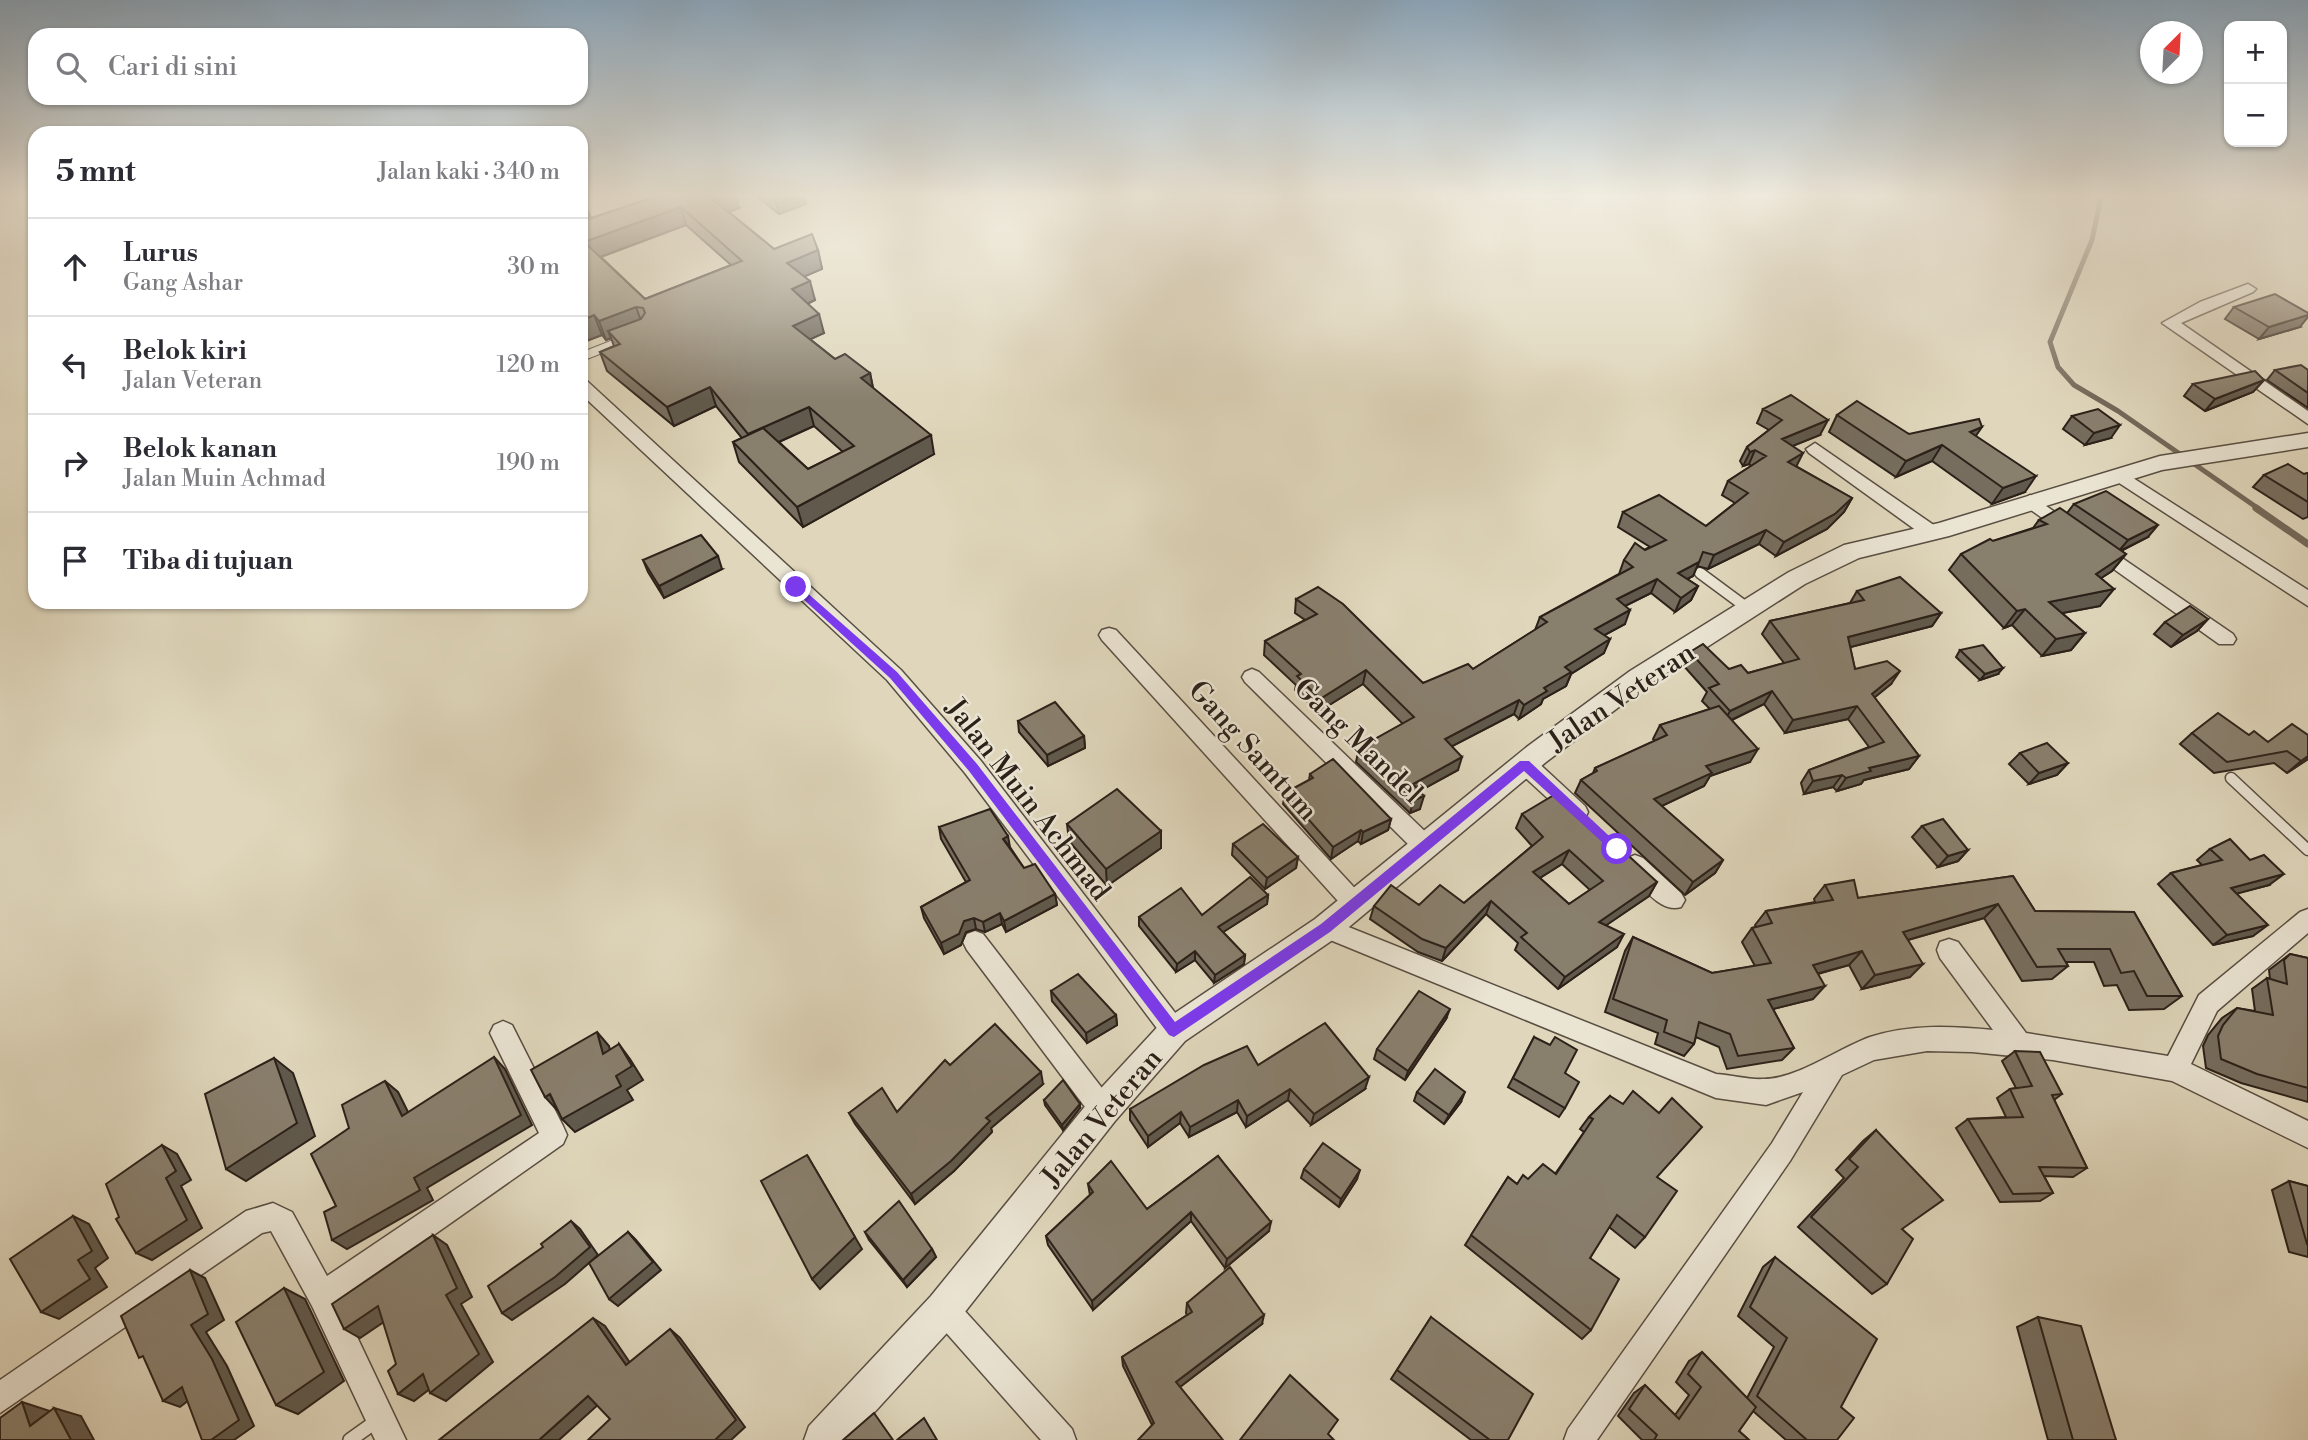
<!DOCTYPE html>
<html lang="id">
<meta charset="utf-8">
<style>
body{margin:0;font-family:"Libre Bodoni",serif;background:#f7f7f7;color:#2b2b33}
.controls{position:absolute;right:21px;top:21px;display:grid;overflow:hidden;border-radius:14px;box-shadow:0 2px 5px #0004}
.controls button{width:63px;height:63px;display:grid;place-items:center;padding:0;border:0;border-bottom:2px solid #e1e1e2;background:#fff;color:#2b2b33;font:35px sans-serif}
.compass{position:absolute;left:2140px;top:21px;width:63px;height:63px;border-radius:50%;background:#fff;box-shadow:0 2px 5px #0004;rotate:24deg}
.stop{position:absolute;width:21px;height:21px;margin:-16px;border:5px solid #7c3aed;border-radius:50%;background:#fff}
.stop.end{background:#7c3aed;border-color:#fff;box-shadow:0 2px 7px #0008}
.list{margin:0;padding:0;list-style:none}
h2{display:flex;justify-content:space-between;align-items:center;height:91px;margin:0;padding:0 28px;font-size:30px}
h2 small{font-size:23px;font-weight:400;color:#7c7c81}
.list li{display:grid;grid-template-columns:46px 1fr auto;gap:21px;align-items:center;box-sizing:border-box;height:98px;padding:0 28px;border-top:2px solid #e1e1e2}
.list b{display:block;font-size:26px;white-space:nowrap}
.list p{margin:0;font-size:23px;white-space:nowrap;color:#7c7c81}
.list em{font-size:23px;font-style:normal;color:#7c7c81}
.icon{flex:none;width:38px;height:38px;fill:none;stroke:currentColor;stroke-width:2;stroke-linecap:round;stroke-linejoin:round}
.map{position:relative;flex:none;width:2308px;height:1440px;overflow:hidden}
.search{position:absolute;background:#fff;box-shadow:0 2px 5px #0004;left:28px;top:28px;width:560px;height:77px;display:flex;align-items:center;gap:18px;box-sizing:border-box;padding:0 24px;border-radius:21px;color:#7c7c81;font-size:26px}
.panel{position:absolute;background:#fff;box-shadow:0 2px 5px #0004;left:28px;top:126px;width:560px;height:483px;border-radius:21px}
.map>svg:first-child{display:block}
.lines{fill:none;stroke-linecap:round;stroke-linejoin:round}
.stream-far1{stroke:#736859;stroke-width:5}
.stream{stroke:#736859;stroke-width:7}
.service-far2-casing{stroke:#594e42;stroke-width:10}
.service-far1-casing{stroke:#594e42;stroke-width:13}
.service-casing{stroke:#594e42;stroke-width:16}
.minor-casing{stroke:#594e42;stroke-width:3}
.tertiary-casing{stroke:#594e42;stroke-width:3}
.service-far2{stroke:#eae4d3;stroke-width:8}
.service-far1{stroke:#eae4d3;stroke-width:10}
.service{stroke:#eae4d3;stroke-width:13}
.minor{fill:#eae4d3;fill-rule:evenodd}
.tertiary{fill:#eae4d3;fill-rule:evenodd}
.wall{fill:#766d5e;stroke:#2c2119;stroke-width:2;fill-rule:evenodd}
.shaded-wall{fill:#60594c;stroke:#2c2119;stroke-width:2}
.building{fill:#897f6d;stroke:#2c2119;stroke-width:2;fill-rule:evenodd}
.route{fill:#7c3aed}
.labels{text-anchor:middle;stroke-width:5;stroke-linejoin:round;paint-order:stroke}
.street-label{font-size:28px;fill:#2c2119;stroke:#eae4d3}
</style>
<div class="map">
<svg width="2308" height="1440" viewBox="0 0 2308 1440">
<rect width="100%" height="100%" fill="#dfd6bb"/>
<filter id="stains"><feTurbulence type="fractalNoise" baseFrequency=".00286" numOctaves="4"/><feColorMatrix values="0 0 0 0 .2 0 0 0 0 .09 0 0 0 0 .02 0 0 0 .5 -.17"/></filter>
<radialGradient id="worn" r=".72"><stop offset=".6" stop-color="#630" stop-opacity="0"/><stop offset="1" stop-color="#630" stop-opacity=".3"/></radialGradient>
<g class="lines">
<!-- stream-far1 -->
<polyline class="stream-far1" points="2101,197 2092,240 2050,342 2058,367 2074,385 2118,411 2259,509"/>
<!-- stream -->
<polyline class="stream" points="2256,508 2308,544"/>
<defs>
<polyline id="service-far2" points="581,357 624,340"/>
<g id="service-far1">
<polyline points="1700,573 1750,610"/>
<polyline points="2231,778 2308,850"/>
</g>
<polyline id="service" points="350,1440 378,1420"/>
<g id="minor">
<polygon points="2248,284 2256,289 2253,292 2181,323 2308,411 2308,424 2162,323 2200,302"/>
<polygon points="581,380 587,381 901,670 981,761 1183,1023 1187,1031 1183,1039 1174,1043 1165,1039 965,773 887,680 581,394"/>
<polygon points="1815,443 1938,528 1940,532 1938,536 1924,536 1809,453 1806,449"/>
<polygon points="2119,469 2308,590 2308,606 2113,479 2110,475"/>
<polygon points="2030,495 2233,634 2236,639 2233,644 2219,644 2024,505 2021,501"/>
<polygon points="1109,628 1116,630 1363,897 1367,904 1363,911 1355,914 1347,911 1102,640 1099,635 1102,630"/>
<polygon points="1252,669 1259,672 1433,839 1436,846 1433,853 1425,856 1417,853 1245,682 1242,677 1245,672"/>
<polygon points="1525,755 1533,758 1585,806 1588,812 1585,818 1577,821 1569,818 1517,770 1514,764 1517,758"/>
<path d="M1635,855l8,3 38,35 4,7 -4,7c-20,7 -40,-22 -54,-35l-3,-7 3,-7z"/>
<path d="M2308,909v24l-91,78 -26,53 117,57v27l-136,-67 -119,-21 -81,-8 -45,-1 -53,9 -32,15 -52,86 -193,279h-33l4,-11 204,-286 31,-51 -37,13 -50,-7 -398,-163 -4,-7 4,-7 8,-3 390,156c16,1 33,6 48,5 33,0 75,-31 106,-42 39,-13 82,-11 123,-7l-53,-72 -3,-8 3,-8 9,-3 9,3 68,91 142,23 31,-61 101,-83z"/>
<polygon points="975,931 983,934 1112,1101 1116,1110 1112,1119 1103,1123 1094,1119 967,950 963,942 967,934"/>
<polygon points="503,1021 512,1025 563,1126 567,1135 563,1144 340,1301 406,1440 375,1440 312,1306 271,1231 262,1233 0,1413 0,1380 246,1211 273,1203 292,1212 327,1276 539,1133 490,1033 494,1025"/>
<polygon points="944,1295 954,1299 1072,1429 1076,1440 1041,1440 934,1319 930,1309 934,1299"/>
</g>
<polygon id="tertiary" points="2308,433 2308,447 2162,470 1949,536 1859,558 1805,584 1648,685 1546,762 1337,937 1185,1041 1115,1121 957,1322 849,1440 804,1440 809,1426 931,1296 1091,1099 1163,1021 1315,919 1528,746 1630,671 1789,572 1844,545 1939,523 2160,456"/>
</defs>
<!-- service-far2 casing -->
<use href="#service-far2" class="service-far2-casing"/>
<!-- service-far1 casing -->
<use href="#service-far1" class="service-far1-casing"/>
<!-- service casing -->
<use href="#service" class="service-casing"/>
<!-- minor casing -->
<use href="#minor" class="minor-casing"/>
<!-- tertiary casing -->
<use href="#tertiary" class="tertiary-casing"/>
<!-- service-far2 -->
<use href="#service-far2" class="service-far2"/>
<!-- service-far1 -->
<use href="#service-far1" class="service-far1"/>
<!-- service -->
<use href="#service" class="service"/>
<!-- minor -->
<use href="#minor" class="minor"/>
<!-- tertiary -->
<use href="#tertiary" class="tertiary"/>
</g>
<!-- wall -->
<g class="wall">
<path d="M654,197l85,11 -10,4 45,37 44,1 4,19 -18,7 11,24 -8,4 17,29 -14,6 25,20 35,14 3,15 61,66 -131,73 -64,-65 -6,-20 9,-4 -26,-32 -42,20 -67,-55 -7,-19 14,-6 -3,-8 -5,2 -4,-5 -21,8v-141l5,4 5,12zM686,225l45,40 -86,34 -44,-42zM814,426l29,26 -35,17 -29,-27z"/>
<polygon points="758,197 804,197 806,204 779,214"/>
<polygon points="2234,307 2300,327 2259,339 2225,319"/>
<polygon points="2275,370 2308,370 2308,408 2267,380"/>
<polygon points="2264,380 2253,392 2205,411 2184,396 2193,384"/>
<polygon points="1763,409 1820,435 1792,446 1796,466 1852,498 1844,512 1827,529 1776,556 1759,544 1708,569 1697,566 1693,576 1687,579 1698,586 1691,600 1675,612 1651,593 1625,606 1625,624 1604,635 1604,653 1571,674 1566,686 1543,699 1541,704 1519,719 1514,714 1452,746 1458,770 1419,791 1420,809 1410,813 1356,762 1359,748 1403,724 1363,684 1318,712 1295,690 1296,685 1264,655 1265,641 1305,620 1295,613 1296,599 1423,683 1473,669 1535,630 1540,617 1619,574 1624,560 1650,547 1618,527 1623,512 1706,526 1735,503 1722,495 1728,481 1751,466 1749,464 1743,466 1740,461 1747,447 1769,430 1757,423"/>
<polygon points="1837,415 1909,434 1976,436 2025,492 1992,504 1932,461 1896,477 1829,432"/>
<polygon points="2072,416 2111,438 2085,445 2063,429"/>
<polygon points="2308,473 2308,517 2303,519 2253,487 2264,475 2304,474"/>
<polygon points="2074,504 2148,537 2121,551 2126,554 2112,571 2101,578 2100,606 2062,613 2085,633 2071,650 2042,656 2012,625 2004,628 1949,570 1961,554 1993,541 2033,528 2039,520 2067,513"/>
<polygon points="643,560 722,569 664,598 648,572"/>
<polygon points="1857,591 1941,613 1932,626 1850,647 1855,669 1891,684 1874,697 1919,756 1909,769 1864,780 1861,784 1837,791 1833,787 1804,794 1801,783 1809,770 1869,747 1848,719 1785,733 1764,704 1732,720 1750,762 1710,776 1704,786 1661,806 1723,860 1715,873 1685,895 1575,793 1581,780 1593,773 1595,768 1655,741 1653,739 1660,725 1710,709 1702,701 1707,692 1683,665 1690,652 1729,669 1748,673 1784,663 1762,634 1770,621 1850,603"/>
<polygon points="2208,619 2197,631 2171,647 2154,634 2165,622"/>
<polygon points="1960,650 1998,674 1980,680 1956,657"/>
<polygon points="1018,721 1084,736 1085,748 1048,766 1019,732"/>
<polygon points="2192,733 2249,735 2268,742 2308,735 2308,759 2287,773 2274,763 2214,773 2180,744"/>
<polygon points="2020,753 2068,763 2057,775 2029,784 2009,764"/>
<polygon points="1310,774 1391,819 1388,830 1361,844 1358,841 1331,859 1283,804 1285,793 1309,780"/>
<path d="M1522,814l135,68 -8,14 -43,29 11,22 -59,42 -43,-39 3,-7 -32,-29 -44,47 -24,-9 -48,-33 4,-13 90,-3 68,-57 -16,-18zM1562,864l28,26 -21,14 -29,-26z"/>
<polygon points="1067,824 1161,831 1161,848 1107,886 1069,841"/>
<polygon points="1922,826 1968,850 1958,861 1938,867 1912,837"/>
<polygon points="939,827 1010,847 1024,868 1055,894 1057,905 1006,932 1002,924 985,932 976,929 966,932 961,945 944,954 924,918 921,907 966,882 941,839"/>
<polygon points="1233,844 1298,857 1296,868 1265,889 1232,855"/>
<polygon points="2210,849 2269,885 2237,893 2253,936 2213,945 2158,884 2171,873 2202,865 2197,860"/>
<polygon points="2013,876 2035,911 2134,912 2182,996 2164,1009 2129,1010 2117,985 2104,986 2094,962 2066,962 2068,966 2052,979 2022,981 1984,918 1908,940 1910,977 1862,989 1849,965 1818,974 1813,999 1773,1009 1794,1048 1782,1060 1727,1069 1719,1047 1696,1037 1694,1044 1684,1056 1655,1044 1658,1033 1605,1012 1625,951 1633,937 1712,973 1755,966 1742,942 1752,928 1756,927 1755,925 1766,911 1815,902 1814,899 1825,885 1858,898"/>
<polygon points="1268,895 1267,904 1223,932 1245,955 1244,964 1214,983 1195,960 1176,972 1139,926 1139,917 1202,915"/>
<polygon points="2290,954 2308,958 2308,1102 2241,1083 2206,1068 2203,1046 2208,1035 2222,1018 2237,1008 2255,1011 2252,989 2267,978 2270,979 2269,970"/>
<polygon points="1051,991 1116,1015 1117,1025 1087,1043 1052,1001"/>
<polygon points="1446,1019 1405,1080 1374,1059 1377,1049"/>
<polygon points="1534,1037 1565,1108 1559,1117 1508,1087"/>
<polygon points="2015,1051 2062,1094 2054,1100 2087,1168 2073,1177 2044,1176 2053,1193 2040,1201 2000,1202 1956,1128 1968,1119 2006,1117 1997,1098 2010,1089 2016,1088 2002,1061"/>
<polygon points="950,1065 1043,1084 991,1128 992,1132 954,1171 915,1204 855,1124 849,1113 897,1112"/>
<polygon points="1258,1065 1365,1089 1311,1125 1288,1100 1246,1127 1237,1112 1189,1137 1180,1123 1148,1147 1130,1120 1130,1109"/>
<polygon points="1417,1092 1461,1102 1444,1124 1414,1101"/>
<polygon points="1610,1096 1657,1177 1645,1237 1635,1248 1609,1227 1590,1258 1591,1330 1582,1339 1465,1245 1508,1177 1517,1184 1528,1179 1555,1174 1584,1132 1580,1129 1589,1117"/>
<polygon points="1044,1100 1080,1108 1063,1130 1045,1105"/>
<polygon points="1876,1130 1902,1229 1887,1284 1872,1294 1798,1227 1844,1178 1836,1170 1863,1141"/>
<polygon points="1218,1156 1269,1231 1225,1268 1191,1221 1093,1310 1048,1245 1046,1236 1090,1195 1088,1184 1147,1209"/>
<polygon points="1304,1169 1357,1179 1339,1207 1301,1178"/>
<polygon points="2289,1181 2308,1186 2308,1257 2289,1252 2272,1190"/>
<polygon points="865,1232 932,1249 936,1257 907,1287 869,1240"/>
<polygon points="1775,1257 1841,1407 1837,1440 1786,1440 1753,1411 1739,1431 1749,1440 1642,1440 1618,1416 1634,1393 1645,1385 1675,1415 1689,1395 1676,1382 1689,1361 1702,1352 1747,1398 1774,1347 1738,1316 1763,1267"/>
<polygon points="1187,1303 1262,1324 1180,1387 1152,1425 1123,1366 1122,1357 1187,1315 1186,1313"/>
<polygon points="1431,1317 1508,1440 1471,1440 1391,1379"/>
<polygon points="2038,1317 2116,1440 2048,1440 2017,1327"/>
</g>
<!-- shaded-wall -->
<g class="shaded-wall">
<polygon points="714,197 736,197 739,208 717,217 711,198"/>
<polygon points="775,197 804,197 806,204 779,214"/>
<polygon points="586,206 593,224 581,229 581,207"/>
<polygon points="681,207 686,225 592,260 584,242"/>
<polygon points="818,250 822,269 792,282 787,263"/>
<polygon points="810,281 815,300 796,309 792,289"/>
<polygon points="636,307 643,326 608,331 611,338 606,340 599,321"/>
<polygon points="819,314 824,333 798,345 793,326"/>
<polygon points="594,315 602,335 581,343 581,321"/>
<polygon points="2308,315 2308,317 2300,327 2259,339 2269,327"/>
<polygon points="870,373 874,393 861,378"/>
<polygon points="2264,380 2253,392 2205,411 2215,399"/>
<polygon points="710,387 716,406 674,426 667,407"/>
<polygon points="809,407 814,426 754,453 748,434"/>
<polygon points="1828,420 1820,435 1775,453 1782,439"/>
<polygon points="2120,425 2111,438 2085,445 2094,433"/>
<polygon points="1982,427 1971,443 1970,432"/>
<polygon points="931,435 934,454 803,527 797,507"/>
<polygon points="1942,445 1932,461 1896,477 1906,461"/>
<polygon points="1755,450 1749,464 1743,466 1750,452"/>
<polygon points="1803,453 1796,467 1788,462"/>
<polygon points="2036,476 2025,492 1992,504 2003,488"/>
<polygon points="1852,498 1844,512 1827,529 1776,556 1784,542"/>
<polygon points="2158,525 2148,537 2118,552 2128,540"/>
<polygon points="1766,530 1759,544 1708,569 1714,555"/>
<polygon points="2126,554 2112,571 2083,590 2096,574"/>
<polygon points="718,556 722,569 664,598 659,586"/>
<polygon points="1699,562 1693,576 1672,587 1678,573"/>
<polygon points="1657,579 1651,593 1611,613 1617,599"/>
<polygon points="1698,586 1691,600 1675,612 1681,598"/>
<polygon points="2114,589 2100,606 2036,618 2049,602"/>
<polygon points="2025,609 2012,625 2004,628 2017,611"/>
<polygon points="1630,610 1625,624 1590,643 1595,629"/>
<polygon points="1941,613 1932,626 1839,650 1848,637"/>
<polygon points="2208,619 2197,631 2171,647 2183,635"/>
<polygon points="2085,633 2071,650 2042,656 2056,639"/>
<polygon points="1610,639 1604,653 1571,674 1566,686 1543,699 1541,704 1519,719 1524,705 1544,688 1565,667"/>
<polygon points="2003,668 1998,674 1980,680 1985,674"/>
<polygon points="1366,670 1363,684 1318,712 1320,699"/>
<polygon points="1900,671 1891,684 1863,707 1872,694"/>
<polygon points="1772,691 1764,704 1723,724 1730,711"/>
<polygon points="1519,700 1514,714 1441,752 1445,739"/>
<polygon points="1857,706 1848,719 1785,733 1793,720"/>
<polygon points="1084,736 1085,748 1048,766 1047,755"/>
<polygon points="1758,749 1750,762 1710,776 1704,786 1647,813 1654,799 1706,766"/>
<polygon points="1919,756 1909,769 1864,780 1861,784 1837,791 1846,778 1869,768"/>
<polygon points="2308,756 2308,759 2287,773 2301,761"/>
<polygon points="1462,757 1458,770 1409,797 1413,784"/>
<polygon points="2068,763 2057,775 2029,784 2039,773"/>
<polygon points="1842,775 1833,787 1804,794 1813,781"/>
<polygon points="1424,796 1420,809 1410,813 1414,800"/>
<polygon points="1391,819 1388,830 1361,844 1363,832"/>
<polygon points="1361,830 1358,841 1331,859 1333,847"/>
<polygon points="1161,831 1161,848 1107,886 1106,869"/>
<polygon points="1008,836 1010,847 1003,839"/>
<polygon points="1569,850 1562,864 1527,886 1533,872"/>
<polygon points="1968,850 1958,861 1938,867 1948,856"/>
<polygon points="1298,857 1296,868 1265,889 1267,878"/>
<polygon points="1723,860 1715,873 1685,895 1693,882"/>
<polygon points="2284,874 2269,885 2217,899 2231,888"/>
<polygon points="1657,882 1649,896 1592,935 1599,922"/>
<polygon points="1055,894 1057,905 1006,932 1004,921"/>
<polygon points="1268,895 1267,904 1217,936 1218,927"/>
<polygon points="1491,901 1486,914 1442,961 1446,948"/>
<polygon points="1998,904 1984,918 1890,945 1903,932"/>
<polygon points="1000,913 1002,924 985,932 983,922"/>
<polygon points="974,918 976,929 966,932 961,945 944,954 941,943 964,921"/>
<polygon points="2268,925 2253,936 2213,945 2227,935"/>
<polygon points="1624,934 1617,947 1558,989 1565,977"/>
<polygon points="1195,951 1195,960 1176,972 1177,964"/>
<polygon points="1862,951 1849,965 1801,978 1813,965"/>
<polygon points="1245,955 1244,964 1214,983 1215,975"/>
<polygon points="1923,964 1910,977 1862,989 1875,975"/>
<polygon points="1825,986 1813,999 1757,1013 1768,1000"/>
<polygon points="1450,1009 1446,1019 1405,1080 1408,1071"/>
<polygon points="1116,1015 1117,1025 1087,1043 1086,1033"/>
<polygon points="597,1032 609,1046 615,1068 603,1054"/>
<polygon points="619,1044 630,1059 643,1080 627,1090 633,1100 575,1132 562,1119 616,1076"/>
<polygon points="494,1057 505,1069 532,1125 427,1188 433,1200 347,1249 332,1240 414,1178"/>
<polygon points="274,1058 293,1073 315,1136 246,1181 226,1169"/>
<polygon points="1041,1072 1043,1084 991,1128 992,1132 954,1171 915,1204 911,1194 986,1118"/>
<polygon points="1369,1077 1365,1089 1311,1125 1314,1114"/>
<polygon points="385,1081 398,1092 415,1126 402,1116"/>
<polygon points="1290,1089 1288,1100 1246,1127 1247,1116"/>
<polygon points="1465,1092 1461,1102 1444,1124 1449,1115"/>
<polygon points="550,1094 558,1111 545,1097"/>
<polygon points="1238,1100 1237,1112 1189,1137 1190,1127"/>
<polygon points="1080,1104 1080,1108 1063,1130 1062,1125"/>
<polygon points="1181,1112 1180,1123 1148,1147 1148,1136"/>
<polygon points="162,1145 177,1154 191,1180 181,1186 202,1228 152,1260 136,1253"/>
<polygon points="807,1155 862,1249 820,1289 812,1279"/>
<polygon points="1360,1170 1357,1179 1339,1207 1341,1199"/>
<polygon points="1191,1212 1191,1221 1093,1310 1092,1301"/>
<polygon points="73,1216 89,1224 108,1258 95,1268 107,1287 59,1319 41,1312 78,1260"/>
<polygon points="571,1221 580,1229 598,1255 565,1284 512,1320 502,1313"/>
<polygon points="1271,1222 1269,1231 1225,1268 1227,1259"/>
<polygon points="628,1232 636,1240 661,1270 618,1306 609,1299"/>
<polygon points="433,1235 447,1245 472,1297 461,1304 493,1362 446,1401 430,1393 446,1295"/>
<polygon points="932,1249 936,1257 907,1287 903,1280"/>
<polygon points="190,1270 205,1278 224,1320 206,1332 227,1366 254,1426 234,1440 211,1440 191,1325"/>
<polygon points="284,1288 305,1299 344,1381 298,1414 276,1405"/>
<polygon points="378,1306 394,1315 360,1338 344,1329"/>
<polygon points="1264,1315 1262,1324 1176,1390 1176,1382"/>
<polygon points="593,1318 605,1326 637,1373 626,1365"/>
<polygon points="670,1329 680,1338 745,1427 731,1440 715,1440"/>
<polygon points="423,1374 439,1382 414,1401 398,1394"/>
<polygon points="182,1387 198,1393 180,1407 163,1401"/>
<polygon points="588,1396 600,1403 559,1440 539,1440"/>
<polygon points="22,1402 50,1411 30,1426"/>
<polygon points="54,1408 81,1416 94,1440 71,1440"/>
</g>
<!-- building -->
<g class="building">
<path d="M654,197h60l-3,1 63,51 38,-15 6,16 -31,13 23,18 -18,8 27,25 -26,12 42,33 10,-5 25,19 -9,5 70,57 -134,72 -64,-65 30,-14 45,41 46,-23 -45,-39 -61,27 -38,-47 -43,20 -67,-55 20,-8 -12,-13 33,-12 4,-6 -2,-5 -7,-1 -37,14 -5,-6 -13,6v-99zM681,207l61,54 -97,38 -61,-57z"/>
<polygon points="2275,294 2308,313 2308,315 2269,327 2234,307"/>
<polygon points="2301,365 2308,370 2308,393 2275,370"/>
<polygon points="2255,371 2264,380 2215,399 2193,384"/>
<polygon points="1791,395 1828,420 1782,439 1803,453 1788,462 1852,498 1835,514 1784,542 1766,530 1714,555 1703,552 1699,562 1678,573 1698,586 1681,598 1657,579 1617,599 1630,610 1595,629 1610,639 1565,667 1571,672 1544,688 1547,691 1524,705 1519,700 1445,739 1462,757 1413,784 1424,796 1414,800 1359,748 1414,717 1366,670 1320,699 1297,676 1301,674 1265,641 1317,614 1296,599 1318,587 1343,604 1423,683 1468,664 1473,669 1547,622 1540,617 1633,567 1624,560 1635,543 1645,550 1666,540 1623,512 1659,495 1706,526 1748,493 1728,481 1766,456 1755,450 1750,452 1747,447 1782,420 1763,409"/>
<polygon points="1857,401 1909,434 1979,419 1982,427 1970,432 2036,476 2003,488 1942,445 1906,461 1837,415"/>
<polygon points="2098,409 2120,425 2094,433 2072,416"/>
<polygon points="2288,464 2304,474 2308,473 2308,502 2264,475"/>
<polygon points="2106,491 2158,525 2128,540 2074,504"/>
<polygon points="2060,508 2126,554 2096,574 2114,589 2049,602 2085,633 2056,639 2025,609 2017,611 1961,554 1990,539 1993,541 2047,524 2039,520"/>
<polygon points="701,535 718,556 659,586 643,560"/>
<polygon points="1900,577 1941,613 1848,637 1855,669 1887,661 1900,671 1872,694 1919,756 1869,768 1871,771 1846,778 1842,775 1813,781 1809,770 1884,742 1857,706 1793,720 1772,691 1730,711 1709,688 1719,684 1690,652 1703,644 1729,669 1741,665 1748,673 1799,659 1770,621 1864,600 1857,591"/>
<polygon points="2190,606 2208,619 2183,635 2165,622"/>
<polygon points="1983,645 2003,668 1985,674 1960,650"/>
<polygon points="1055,702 1084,736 1047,755 1018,721"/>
<polygon points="1719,706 1758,749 1706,766 1712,773 1654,799 1723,860 1693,882 1581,780 1597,771 1595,768 1667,735 1660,725"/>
<polygon points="2218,713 2249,735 2254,731 2268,742 2292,724 2308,735 2308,756 2301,761 2287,751 2227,762 2192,733"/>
<polygon points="2047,743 2068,763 2039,773 2020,753"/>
<polygon points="1333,759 1391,819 1363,832 1361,830 1333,847 1285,793 1313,778 1310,774"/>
<polygon points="1117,789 1161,831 1106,869 1067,824"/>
<path d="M1559,792l98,90 -58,40 25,12 -59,43 -44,-40 6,-4 -36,-32 -45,47 -24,-9 -48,-33 17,-21 28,20 21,-20 24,18 79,-66 -21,-23zM1569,850l34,31 -34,23 -36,-32z"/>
<polygon points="990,809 1008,836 1003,839 1024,868 1035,864 1055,894 1004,921 1000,913 983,922 974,918 964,921 959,934 941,943 921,907 970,880 939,827"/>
<polygon points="1943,819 1968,850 1948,856 1922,826"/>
<polygon points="1263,824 1298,857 1267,878 1233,844"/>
<polygon points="2230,839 2250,860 2264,855 2284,874 2231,888 2268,925 2227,935 2171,873 2222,860 2210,849"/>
<polygon points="2013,876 2035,911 2134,912 2182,996 2147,996 2134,971 2121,973 2110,949 2058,949 2068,966 2037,967 1998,904 1903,932 1923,964 1875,975 1862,951 1813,965 1825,986 1768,1000 1794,1048 1738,1056 1730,1034 1699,1022 1694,1044 1664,1032 1667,1020 1613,999 1633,937 1712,973 1771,963 1752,928 1772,923 1766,911 1833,900 1825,885 1854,880 1858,898"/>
<polygon points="1250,877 1268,895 1218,927 1245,955 1215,975 1195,951 1177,964 1139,917 1181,888 1202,915"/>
<polygon points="2290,954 2308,958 2308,1088 2257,1074 2221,1059 2218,1036 2223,1025 2237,1008 2273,1015 2267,978 2287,984 2284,960"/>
<polygon points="1078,974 1116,1015 1086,1033 1051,991"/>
<polygon points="1419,991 1450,1009 1408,1071 1377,1049"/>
<polygon points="1325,1023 1369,1077 1314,1114 1290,1089 1247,1116 1238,1100 1190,1127 1181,1112 1148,1136 1130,1109 1204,1065 1247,1046 1258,1065"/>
<polygon points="995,1024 1041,1072 986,1118 990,1121 951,1161 911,1194 849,1113 882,1088 897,1112 945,1060 950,1065"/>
<polygon points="597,1032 603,1054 619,1044 632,1066 616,1076 621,1086 562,1119 550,1094 545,1097 531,1070"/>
<polygon points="1534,1037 1550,1045 1555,1037 1577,1050 1565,1073 1579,1082 1565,1108 1513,1078"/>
<polygon points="2015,1051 2040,1052 2062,1094 2052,1095 2087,1168 2039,1167 2053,1193 2013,1194 1968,1119 2023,1117 2010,1089 2032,1086"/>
<polygon points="494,1057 521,1115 414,1178 420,1190 332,1240 324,1212 336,1206 311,1154 349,1128 342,1105 385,1081 402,1116"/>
<polygon points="274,1058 297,1123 226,1169 205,1094"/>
<polygon points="1435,1069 1465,1092 1449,1115 1417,1092"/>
<polygon points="1063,1080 1080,1104 1062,1125 1044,1100"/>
<polygon points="1633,1091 1659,1113 1672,1098 1702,1127 1657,1177 1677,1191 1645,1237 1617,1215 1590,1258 1619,1279 1591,1330 1471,1235 1508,1177 1517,1184 1523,1175 1528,1179 1543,1164 1556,1174 1593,1119 1589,1117 1610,1096 1623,1104"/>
<polygon points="1876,1130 1943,1200 1902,1229 1913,1239 1887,1284 1811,1217 1858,1167 1849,1159"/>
<polygon points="1323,1143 1360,1170 1341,1199 1304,1169"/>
<polygon points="162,1145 176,1171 166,1178 187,1220 136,1253 116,1219 119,1217 106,1184"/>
<polygon points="807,1155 855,1237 812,1279 761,1181"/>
<polygon points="1218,1156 1271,1222 1227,1259 1191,1212 1092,1301 1046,1236 1093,1192 1088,1184 1111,1161 1147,1209"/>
<polygon points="2289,1181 2308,1186 2308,1245 2307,1244"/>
<polygon points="899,1201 932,1249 903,1280 865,1232"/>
<polygon points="73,1216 92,1251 78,1260 90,1279 41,1312 10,1259"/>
<polygon points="571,1221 590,1247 555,1277 502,1313 488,1286 543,1247 541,1244"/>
<polygon points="628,1232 653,1262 609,1299 589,1263"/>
<polygon points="433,1235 457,1288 446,1295 479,1354 430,1393 423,1374 398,1394 388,1371 396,1364 378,1306 344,1329 332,1304"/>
<polygon points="1775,1257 1877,1339 1841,1407 1854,1418 1837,1440 1807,1440 1757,1396 1787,1338 1750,1307"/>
<polygon points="1230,1267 1264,1315 1176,1382 1223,1440 1138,1440 1154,1423 1122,1357 1192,1312 1187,1303"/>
<polygon points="190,1270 208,1314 191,1325 212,1359 239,1420 211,1440 202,1440 182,1387 163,1401 143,1356 139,1358 121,1316"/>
<polygon points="284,1288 324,1372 276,1405 236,1322"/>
<polygon points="1431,1317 1533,1394 1508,1440 1490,1440 1397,1370"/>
<polygon points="2038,1317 2081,1326 2116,1440 2073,1440"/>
<polygon points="593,1318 626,1365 670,1329 736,1420 715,1440 588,1440 610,1419 588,1396 539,1440 439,1440"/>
<polygon points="1702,1352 1756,1407 1739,1431 1749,1440 1654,1440 1657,1435 1629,1409 1645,1385 1679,1419 1701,1387 1688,1374"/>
<polygon points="1290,1375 1338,1420 1328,1434 1334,1440 1240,1440"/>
<polygon points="22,1402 30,1426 54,1408 71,1440 0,1440 0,1418"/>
<polygon points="874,1413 893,1440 843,1440"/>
<polygon points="924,1418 937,1440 897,1440"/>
</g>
<!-- sky -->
<linearGradient id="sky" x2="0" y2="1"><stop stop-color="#8ca9c0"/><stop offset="0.49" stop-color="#f1ede0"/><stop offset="1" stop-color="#f1ede0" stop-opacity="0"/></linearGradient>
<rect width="2308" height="399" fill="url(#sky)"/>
<!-- route -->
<polygon class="route" points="796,583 897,672 977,764 1175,1022 1321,924 1520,761 1529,761 1623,849 1622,852 1613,852 1524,771 1330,932 1174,1037 1169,1035 969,771 890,678 792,589 791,587"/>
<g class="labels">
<!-- street labels -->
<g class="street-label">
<text transform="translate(1621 696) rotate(-34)" y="10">Jalan Veteran</text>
<text transform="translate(1359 740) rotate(44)" y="10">Gang Mandel</text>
<text transform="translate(1254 750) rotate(48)" y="10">Gang Samtum</text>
<text transform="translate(1029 799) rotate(52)" y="10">Jalan Muin Achmad</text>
<text transform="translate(1101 1117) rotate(-50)" y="10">Jalan Veteran</text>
</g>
</g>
<rect width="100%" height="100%" filter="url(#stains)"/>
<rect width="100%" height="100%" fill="url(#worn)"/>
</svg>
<div class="controls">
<button>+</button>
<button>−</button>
</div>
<svg class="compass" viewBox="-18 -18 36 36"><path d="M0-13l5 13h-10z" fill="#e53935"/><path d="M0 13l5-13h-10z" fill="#7c7c81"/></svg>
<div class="stop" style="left:1617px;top:849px"></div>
<div class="stop end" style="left:796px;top:587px"></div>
<div class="search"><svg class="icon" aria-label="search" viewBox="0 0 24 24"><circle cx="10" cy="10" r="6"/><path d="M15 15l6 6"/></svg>Cari di sini</div>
<section class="panel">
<h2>5 mnt<small>Jalan kaki · 340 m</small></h2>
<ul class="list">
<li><svg class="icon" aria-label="ahead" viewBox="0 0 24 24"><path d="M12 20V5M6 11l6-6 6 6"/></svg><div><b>Lurus</b><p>Gang Ashar</p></div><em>30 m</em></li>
<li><svg class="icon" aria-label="left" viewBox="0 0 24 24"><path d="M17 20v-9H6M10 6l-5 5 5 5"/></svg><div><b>Belok kiri</b><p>Jalan Veteran</p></div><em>120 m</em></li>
<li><svg class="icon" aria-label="right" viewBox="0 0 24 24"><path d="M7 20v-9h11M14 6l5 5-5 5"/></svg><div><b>Belok kanan</b><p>Jalan Muin Achmad</p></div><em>190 m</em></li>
<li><svg class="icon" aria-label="arrive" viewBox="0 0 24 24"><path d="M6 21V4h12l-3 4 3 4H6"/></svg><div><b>Tiba di tujuan</b></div></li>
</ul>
</section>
</div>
